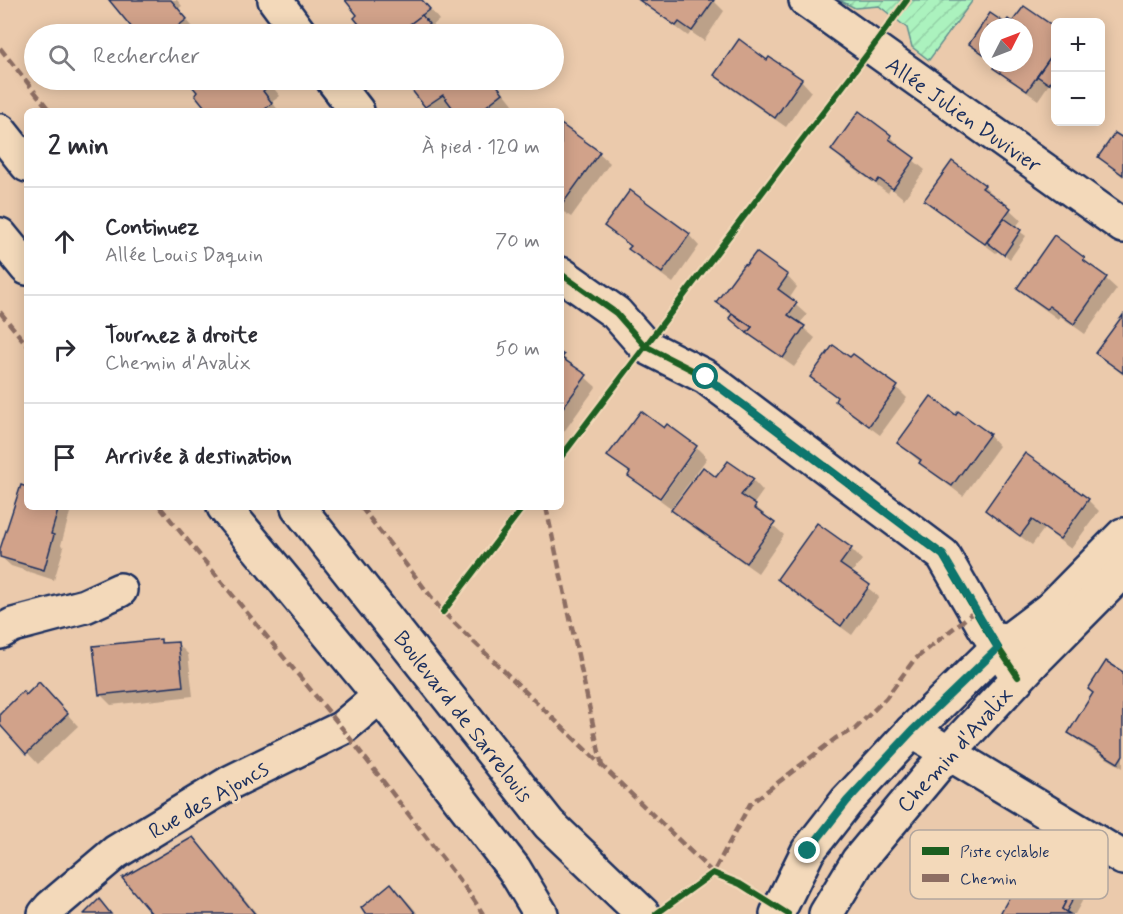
<!DOCTYPE html>
<html lang="fr">
<meta charset="utf-8">
<style>
body{margin:0;font-family:Mynerve,sans-serif;background:#f7f7f7;color:#2b2b33}
.controls{position:absolute;right:18px;top:18px;display:grid;overflow:hidden;border-radius:9px;box-shadow:0 3px 15px #0003}
.controls button{width:54px;height:54px;display:grid;place-items:center;padding:0;border:0;border-bottom:2px solid #e1e1e2;background:#fff;color:#2b2b33;font:30px sans-serif}
.compass{position:absolute;left:979px;top:18px;width:54px;height:54px;border-radius:50%;background:#fff;box-shadow:0 3px 15px #0003;rotate:48deg}
.stop{position:absolute;width:18px;height:18px;margin:-14px;border:4px solid #0f766e;border-radius:50%;background:#fff}
.stop.end{background:#0f766e;border-color:#fff;box-shadow:0 2px 6px #0008}
.list{margin:0;padding:0;list-style:none}
h2{display:flex;justify-content:space-between;align-items:center;height:78px;margin:0;padding:0 24px;font-size:26px}
h2 small{font-size:20px;font-weight:400;color:#7c7c81}
.list li{display:grid;grid-template-columns:39px 1fr auto;gap:18px;align-items:center;box-sizing:border-box;height:108px;padding:0 24px;border-top:2px solid #e1e1e2}
.list b{display:block;font-size:22px;white-space:nowrap}
.list p{margin:0;font-size:20px;white-space:nowrap;color:#7c7c81}
.list em{font-size:20px;font-style:normal;color:#7c7c81}
.icon{flex:none;width:33px;height:33px;fill:none;stroke:currentColor;stroke-width:2;stroke-linecap:round;stroke-linejoin:round}
.map{position:relative;flex:none;width:1123px;height:914px;overflow:hidden}
.search{position:absolute;background:#fff;box-shadow:0 3px 15px #0003;left:24px;top:24px;width:540px;height:66px;display:flex;align-items:center;gap:15px;box-sizing:border-box;padding:0 21px;border-radius:33px;color:#7c7c81;font-size:22px}
.panel{position:absolute;background:#fff;box-shadow:0 3px 15px #0003;left:24px;top:108px;width:540px;height:402px;border-radius:9px}
.map>svg:first-child{display:block}
.garden{fill:url(#garden-furrows);stroke:#63908e;stroke-width:1.5}
.shadow{fill:#0003}
.building{fill:#d1a28a;stroke:#1b2f5e;stroke-width:1.5}
.lines{fill:none;stroke-linecap:round;stroke-linejoin:round}
.minor-casing{stroke:#1b2f5e;stroke-width:38}
.tertiary-casing{stroke:#1b2f5e;stroke-width:38}
.secondary-casing{stroke:#1b2f5e;stroke-width:38}
.path{stroke:#1b2f5e;stroke-width:4;stroke-dasharray:1.5 4.5;stroke-linecap:butt}
.minor{stroke:#f3d9ba;stroke-width:33}
.tertiary{stroke:#f3d9ba;stroke-width:33}
.secondary{stroke:#f3d9ba;stroke-width:33}
.quiet{stroke:#8d6e63;stroke-width:4.5;stroke-dasharray:9 4.5;stroke-linecap:butt}
.cycleway-casing{stroke:#f3d9ba;stroke-width:10}
.cycleway{stroke:#1b5e20;stroke-width:6}
.route{stroke:#0f766e;stroke-width:8}
.labels{text-anchor:middle;stroke-width:6;stroke-linejoin:round;paint-order:stroke}
.street-label{font-size:22px;fill:#1b2f5e;stroke:#f3d9ba}
.key{fill:#f3d9ba;stroke:#b2a69e;stroke-width:1.5}
.key-label{font-size:16px;fill:#1b2f5e}
</style>
<div class="map">
<svg width="1123" height="914" viewBox="0 0 1123 914">
<defs>
<pattern id="garden-furrows" width="10" height="10" patternUnits="userSpaceOnUse" patternTransform="scale(1.5)"><rect width="10" height="10" fill="#abf2be"/><path d="M-1 1l2-2M0 10L10 0M9 11l2-2" fill="none" stroke="#93d0a6"/></pattern>
</defs>
<rect width="100%" height="100%" fill="#ebcaac"/>
<filter id="ink" filterUnits="userSpaceOnUse"><feTurbulence type="fractalNoise" baseFrequency=".0167" numOctaves="2"/><feDisplacementMap in="SourceGraphic" scale="12" xChannelSelector="R" yChannelSelector="G"/><feConvolveMatrix kernelMatrix="1 2 1 2 8 2 1 2 1" color-interpolation-filters="sRGB"/></filter>
<g filter="url(#ink)">
<!-- garden -->
<polygon class="garden" points="839,0 973,0 929,60 912,47 907,28 879,6 855,8"/>
<!-- shadow -->
<g class="shadow">
<polygon points="111,0 177,0 182,6 178,9 196,31 192,34 139,34"/>
<polygon points="347,0 423,0 439,20 431,27 433,30 427,34 369,34 356,18 359,16"/>
<polygon points="639,0 713,0 724,11 704,41 691,32 688,36"/>
<polygon points="991,15 1005,26 1013,25 1056,30 1056,87 1049,84 1038,100 1006,78 995,67 997,65 994,63 1024,63 1024,27 988,27 988,59 971,44"/>
<polygon points="767,62 801,80 811,91 786,127 726,85 716,75"/>
<polygon points="189,80 267,80 280,96 272,102 279,111 209,111 199,92"/>
<polygon points="406,80 494,80 513,104 504,111 457,111 453,106 445,111 431,111"/>
<polygon points="561,126 599,153 610,163 571,217 561,210"/>
<polygon points="890,136 901,147 900,149 925,170 904,199 891,188 888,193 843,161 833,150"/>
<polygon points="1123,140 1123,177 1100,157"/>
<polygon points="953,163 984,186 1021,220 1015,228 1026,236 1010,259 999,250 996,253 937,210 926,200"/>
<polygon points="606,226 689,235 699,246 673,283 641,260 630,249 631,247"/>
<polygon points="1054,237 1084,259 1117,289 1085,334 1060,316 1058,319 1029,298 1019,287"/>
<polygon points="787,276 797,287 789,299 807,315 799,324 815,338 794,367 760,343 718,302"/>
<polygon points="1123,318 1123,375 1097,353"/>
<polygon points="561,355 596,387 563,433 561,431"/>
<polygon points="812,377 897,388 907,398 880,435 847,411 836,401 838,399"/>
<polygon points="956,417 989,435 999,446 963,496 932,473 899,443"/>
<polygon points="664,430 695,446 658,498 641,486 631,474 609,456"/>
<polygon points="697,448 707,458 671,508 660,500"/>
<polygon points="1026,455 1088,500 1099,511 1071,549 1044,529 1032,545 998,520 987,509"/>
<polygon points="717,479 753,480 763,491 753,505 761,511 766,516 765,518 784,535 758,573 684,521 673,510"/>
<polygon points="27,488 27,507 69,507 71,509 61,545 64,547 54,580 11,566 0,556"/>
<polygon points="851,549 862,560 851,574 879,597 852,635 790,590 779,579"/>
<polygon points="160,640 164,644 177,643 188,654 193,696 111,705 100,694"/>
<polygon points="1123,674 1123,768 1081,743 1070,733 1094,693"/>
<polygon points="50,695 78,726 38,764 0,723 0,716 26,697"/>
<polygon points="193,839 209,855 257,914 153,914"/>
<polygon points="1033,859 1080,886 1086,891 1086,894 1075,914 1005,914"/>
<polygon points="391,885 411,905 418,914 367,914"/>
</g>
<!-- building -->
<g class="building">
<polygon points="109,0 171,0 187,19 168,34 137,34"/>
<polygon points="345,0 422,0 430,9 397,34 367,34 354,18 357,15"/>
<polygon points="639,0 714,0 692,31 679,22 676,26"/>
<polygon points="1024,6 1056,28 1056,46 1052,51 1054,52 1027,91 993,68 996,63 1024,63 1024,27 988,27 988,57 969,44 990,13 1005,23 1008,19 1012,22"/>
<polygon points="422,15 429,24 415,34 397,34"/>
<polygon points="739,39 767,60 769,57 802,79 775,118 714,75"/>
<polygon points="1052,55 1056,57 1056,75 1049,84 1037,76"/>
<polygon points="187,80 266,80 270,85 263,91 272,103 263,111 208,111 195,95 197,92"/>
<polygon points="404,80 493,80 503,93 480,111 455,111 443,95 425,107"/>
<polygon points="859,111 891,135 889,139 915,158 893,189 879,179 876,183 831,150"/>
<polygon points="561,124 600,152 561,206"/>
<polygon points="1115,133 1123,138 1123,175 1098,157"/>
<polygon points="952,161 985,185 982,188 1011,208 985,244 924,200"/>
<polygon points="630,190 690,234 662,273 628,249 631,246 604,226"/>
<polygon points="1004,218 1021,230 1004,255 987,242"/>
<polygon points="1054,235 1085,258 1083,260 1107,277 1074,324 1049,306 1047,309 1017,288"/>
<polygon points="756,252 788,275 778,289 797,303 788,315 805,326 783,358 747,333 752,327 716,302 744,264 746,265"/>
<polygon points="732,314 752,327 747,333 729,318"/>
<polygon points="1123,315 1123,373 1095,353"/>
<polygon points="833,345 850,357 853,354 898,386 869,426 835,401 837,397 810,377"/>
<polygon points="561,353 564,355 562,358 587,375 561,410"/>
<polygon points="931,396 956,415 958,411 990,434 952,486 919,463 921,460 897,443"/>
<polygon points="641,411 664,428 667,424 697,446 660,498 628,476 630,472 607,456"/>
<polygon points="1025,453 1089,499 1060,539 1032,520 1020,536 985,510"/>
<polygon points="728,461 754,479 741,495 756,505 754,508 775,523 746,563 671,510 703,467 716,477"/>
<polygon points="21,485 27,487 27,507 59,507 51,534 54,535 44,570 0,557 0,549"/>
<polygon points="817,523 852,548 840,564 870,585 841,626 777,579"/>
<polygon points="161,639 161,643 178,642 183,686 99,695 93,646"/>
<polygon points="1106,661 1123,672 1123,755 1118,763 1068,733 1093,693 1088,689"/>
<polygon points="39,682 68,714 26,754 0,725 0,714 23,691 26,695"/>
<polygon points="193,837 255,914 152,914 122,878"/>
<polygon points="1032,857 1076,882 1062,909 1070,914 1004,914 1001,912"/>
<polygon points="1076,882 1081,885 1066,912 1062,909"/>
<polygon points="391,883 416,914 365,914 361,908"/>
<polygon points="99,899 111,914 84,914"/>
</g>
<g class="lines">
<defs>
<g id="minor">
<polyline points="275,0 300,34"/>
<polyline points="806,0 1123,226"/>
<polyline points="333,80 357,111"/>
<polyline points="561,274 616,313 645,346 706,377 943,555 985,628 1018,677"/>
<polyline points="0,632 13,625 85,606 120,590"/>
<polyline points="912,731 1123,858"/>
<polyline points="45,914 51,907 116,852 231,782 342,728 380,696"/>
</g>
<g id="tertiary">
<polyline points="777,914 808,851 847,801 912,731 993,652 1050,609 1123,535"/>
<polyline points="826,914 858,861 948,753 1034,661 1123,571"/>
</g>
<g id="secondary">
<polyline points="0,131 27,165"/>
<polyline points="0,235 27,268"/>
<polyline points="224,507 380,696 514,869 541,914"/>
<polyline points="298,507 549,824 643,914"/>
</g>
</defs>
<!-- minor casing -->
<use href="#minor" class="minor-casing"/>
<!-- tertiary casing -->
<use href="#tertiary" class="tertiary-casing"/>
<!-- secondary casing -->
<use href="#secondary" class="secondary-casing"/>
<!-- path -->
<polyline class="path" points="682,897 713,873 748,889"/>
<!-- minor -->
<use href="#minor" class="minor"/>
<!-- tertiary -->
<use href="#tertiary" class="tertiary"/>
<!-- secondary -->
<use href="#secondary" class="secondary"/>
<!-- quiet -->
<g class="quiet">
<polyline points="0,48 50,111"/>
<polyline points="0,312 27,345"/>
<polyline points="160,507 342,728 470,894 483,914"/>
<polyline points="361,507 443,612 713,873 750,804 836,738 855,729 886,698 914,660 975,611"/>
<polyline points="546,507 602,766"/>
</g>
<defs>
<g id="cycleway">
<polyline points="561,274 616,313 645,346 706,377 943,555 985,628 1018,677"/>
<polyline points="561,457 872,48 907,0"/>
<polyline points="443,612 523,507"/>
<polyline points="656,914 713,873 740,884 788,914"/>
</g>
</defs>
<!-- cycleway casing -->
<use href="#cycleway" class="cycleway-casing"/>
<!-- cycleway -->
<use href="#cycleway" class="cycleway"/>
</g>
</g>
<g class="lines" filter="url(#ink)">
<!-- route -->
<polyline class="route" points="706,377 943,555 998,648 912,731 847,801 808,851"/>
</g>
<g class="labels">
<!-- street labels -->
<g class="street-label">
<text transform="translate(964 114) rotate(35)" y="8">Allée Julien Duvivier</text>
<text transform="translate(464 716) rotate(52)" y="8">Boulevard de Sarrelouis</text>
<text transform="translate(954 749) rotate(-48)" y="8">Chemin d'Avalix</text>
<text transform="translate(208 799) rotate(-30)" y="8">Rue des Ajoncs</text>
</g>
</g>
<!-- legend -->
<rect x="910" y="830" width="198" height="69" rx="9" class="key"/>
<rect x="922" y="847" width="27" height="8" fill="#1b5e20"/>
<rect x="922" y="874" width="27" height="8" fill="#8d6e63"/>
<g class="key-label">
<text x="960" y="857">Piste cyclable</text>
<text x="960" y="884">Chemin</text>
</g>
</svg>
<div class="controls">
<button>+</button>
<button>−</button>
</div>
<svg class="compass" viewBox="-18 -18 36 36"><path d="M0-13l5 13h-10z" fill="#e53935"/><path d="M0 13l5-13h-10z" fill="#7c7c81"/></svg>
<div class="stop" style="left:706px;top:377px"></div>
<div class="stop end" style="left:808px;top:851px"></div>
<div class="search"><svg class="icon" aria-label="search" viewBox="0 0 24 24"><circle cx="10" cy="10" r="6"/><path d="M15 15l6 6"/></svg>Rechercher</div>
<section class="panel">
<h2>2 min<small>À pied · 120 m</small></h2>
<ul class="list">
<li><svg class="icon" aria-label="ahead" viewBox="0 0 24 24"><path d="M12 20V5M6 11l6-6 6 6"/></svg><div><b>Continuez</b><p>Allée Louis Daquin</p></div><em>70 m</em></li>
<li><svg class="icon" aria-label="right" viewBox="0 0 24 24"><path d="M7 20v-9h11M14 6l5 5-5 5"/></svg><div><b>Tournez à droite</b><p>Chemin d'Avalix</p></div><em>50 m</em></li>
<li><svg class="icon" aria-label="arrive" viewBox="0 0 24 24"><path d="M6 21V4h12l-3 4 3 4H6"/></svg><div><b>Arrivée à destination</b></div></li>
</ul>
</section>
</div>
